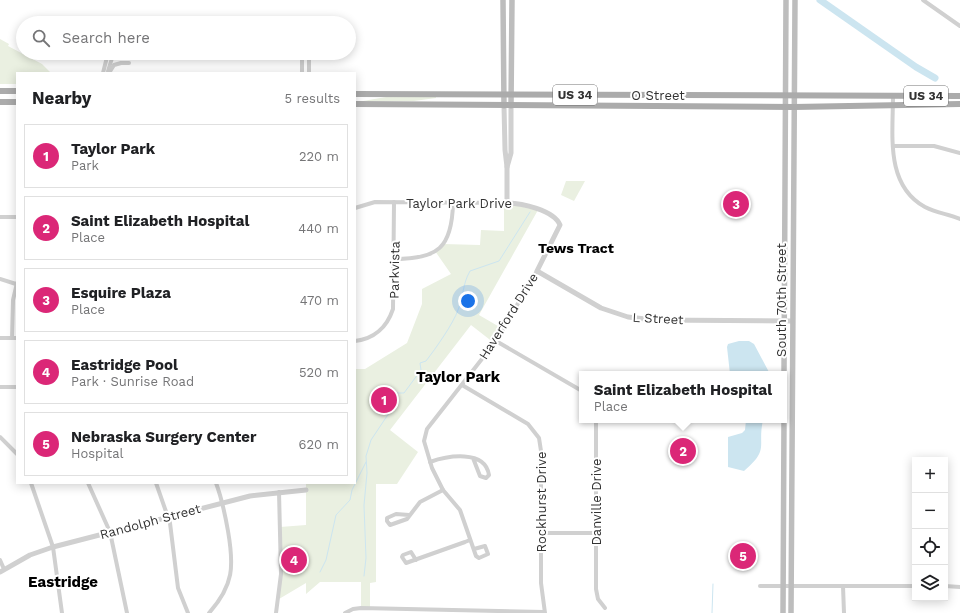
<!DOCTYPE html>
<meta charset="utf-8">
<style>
body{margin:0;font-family:"Work Sans",sans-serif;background:#f6f6f6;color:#202124}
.controls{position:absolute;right:12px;bottom:12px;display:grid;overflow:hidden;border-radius:0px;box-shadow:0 2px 10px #0003}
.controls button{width:36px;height:36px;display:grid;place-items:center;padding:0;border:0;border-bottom:1px solid #e0e0e0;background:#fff;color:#202124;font:20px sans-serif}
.you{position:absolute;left:468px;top:301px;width:14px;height:14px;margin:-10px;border:3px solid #fff;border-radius:50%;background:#1a73e8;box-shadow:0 0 0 6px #1a73e833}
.badge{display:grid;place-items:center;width:26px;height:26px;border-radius:50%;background:#db2777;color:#fff;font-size:13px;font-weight:700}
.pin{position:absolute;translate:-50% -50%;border:2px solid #fff;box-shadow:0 1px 4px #0006}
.popup{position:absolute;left:579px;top:371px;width:208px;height:52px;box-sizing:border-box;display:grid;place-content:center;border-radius:0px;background:#fff;filter:drop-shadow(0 1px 3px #0005);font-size:13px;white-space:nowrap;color:#757577}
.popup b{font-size:15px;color:#202124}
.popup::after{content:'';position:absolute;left:50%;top:100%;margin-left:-8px;border:8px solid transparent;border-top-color:#fff}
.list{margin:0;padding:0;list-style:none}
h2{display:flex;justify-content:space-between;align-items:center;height:52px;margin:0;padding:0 16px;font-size:17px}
h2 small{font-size:13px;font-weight:400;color:#757577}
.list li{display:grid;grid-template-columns:26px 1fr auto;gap:12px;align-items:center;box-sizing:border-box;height:64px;margin:0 8px 8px;padding:0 8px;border:1px solid #e0e0e0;border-radius:0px}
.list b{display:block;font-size:15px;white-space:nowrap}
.list p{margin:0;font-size:13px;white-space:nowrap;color:#757577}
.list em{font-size:13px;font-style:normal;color:#757577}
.icon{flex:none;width:22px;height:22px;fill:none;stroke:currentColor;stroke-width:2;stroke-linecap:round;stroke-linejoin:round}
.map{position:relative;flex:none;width:960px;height:613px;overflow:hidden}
.search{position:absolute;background:#fff;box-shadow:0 2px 10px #0003;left:16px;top:16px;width:340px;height:44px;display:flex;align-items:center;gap:10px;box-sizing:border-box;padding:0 14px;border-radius:22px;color:#757577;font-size:15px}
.panel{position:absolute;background:#fff;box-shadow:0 2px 10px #0003;left:16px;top:72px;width:340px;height:412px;border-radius:0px}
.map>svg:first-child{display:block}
.green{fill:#eaf0e1}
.water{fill:#cce5f0}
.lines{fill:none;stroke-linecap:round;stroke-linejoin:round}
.stream{stroke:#cce5f0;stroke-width:1}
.river{stroke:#cce5f0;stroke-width:7}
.minor{stroke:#d0d0d0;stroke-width:4}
.tertiary{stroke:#d0d0d0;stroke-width:5}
.secondary{stroke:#bdbdbd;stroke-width:5.5}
.primary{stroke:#ababab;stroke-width:6}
.labels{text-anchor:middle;stroke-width:4;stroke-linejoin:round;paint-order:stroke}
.shield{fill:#fff;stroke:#707070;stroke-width:1}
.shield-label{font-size:12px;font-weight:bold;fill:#333}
.street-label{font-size:13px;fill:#333;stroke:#fff}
.neighbourhood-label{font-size:14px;font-weight:bold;fill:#000;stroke:#fff}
.quarter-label{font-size:15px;font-weight:bold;fill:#000;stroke:#fff}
</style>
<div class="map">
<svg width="960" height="613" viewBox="0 0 960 613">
<rect width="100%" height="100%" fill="#fff"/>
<!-- green -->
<g class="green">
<polygon points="0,39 9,44 8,46 42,64 51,73 17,73 17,84 0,84"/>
<polygon points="386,97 436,97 436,98 414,101 363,101"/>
<polygon points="566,181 585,181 574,201 561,195"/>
<polygon points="504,203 538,210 479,315 503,329 494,343 471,325 390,430 418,452 397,484 376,484 376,582 370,583 370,608 361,608 361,582 320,582 306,594 306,583 279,599 280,527 306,525 306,483 355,483 355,369 365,369 407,343 422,304 422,289 451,274 435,251 443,244 480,245 481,230 504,231"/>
</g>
<!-- water -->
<g class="water">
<polygon points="739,341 749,341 754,344 770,374 730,374 727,347 728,344"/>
<path d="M746,420h17c-6,27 7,29 -19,51l-16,-4v-30l14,-4 3,-3z"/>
</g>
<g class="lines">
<!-- stream -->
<g class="stream">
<polyline points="320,572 326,560 336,515 350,500 352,490 366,462"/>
<path d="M364,576l2,-18 -2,-53 3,-32 -1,-17 5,-16 24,-36 1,-11h8l17,-23 -1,-7 6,-2c10,-13 27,-37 32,-51 6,-14 4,-25 12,-39l29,-10 31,-49"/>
<polyline points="712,613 713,584"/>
</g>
<!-- river -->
<polyline class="river" points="820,0 916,67 935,78"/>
<!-- minor -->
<g class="minor">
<polyline points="923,0 960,26"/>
<polyline points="108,71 113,55"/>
<polyline points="103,73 108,53"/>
<polyline points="109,73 114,65 121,63 129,63"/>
<polyline points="302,73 302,54"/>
<polyline points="309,73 309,53"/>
<path d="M893,96c0,39 -8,89 32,111 11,6 24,7 35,12"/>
<polyline points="893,146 934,146 960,153"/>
<polyline points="355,208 375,202 507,203"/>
<polyline points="0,217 17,217"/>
<path d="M394,259c44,0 58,-11 59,-56"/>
<polyline points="0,279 16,284"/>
<polyline points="0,338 17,338"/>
<polyline points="12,338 13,300 17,283"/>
<path d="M355,341c19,-2 32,-14 38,-32l1,-107"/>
<polyline points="496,341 582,391"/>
<polyline points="462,385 528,424 539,438 541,451 541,583 545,613"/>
<polyline points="0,387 17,387"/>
<polyline points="596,420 596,589 598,599 605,608"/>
<polyline points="0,437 17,454"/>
<path d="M430,462c17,-6 55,-13 59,13l-3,3 -6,-2 -7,-18"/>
<polyline points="31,483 53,547 62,613"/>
<polyline points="88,483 110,532 127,613"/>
<polyline points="156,483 170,523 178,588 188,613"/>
<polyline points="409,515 396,514 387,518 387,521 390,525 407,519 420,502 443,490"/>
<polyline points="541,533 596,533"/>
<polyline points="474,549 485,546 488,554 479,558 476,556 460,510 443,490 432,468 424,441 427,429 496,341 537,271"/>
<polyline points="0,560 4,569"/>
<polyline points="416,560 411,552 403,555 402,557 406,563 465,542 470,540"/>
<polyline points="760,586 915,586"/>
<polyline points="843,586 844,613"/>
<polyline points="945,586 960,587"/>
<path d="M209,613c25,-28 25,-47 19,-82 -3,-17 -6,-32 -12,-48"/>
<polyline points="276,613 281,574 279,492"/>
<polyline points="345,613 353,609 361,608 544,612"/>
</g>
<!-- tertiary -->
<g class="tertiary">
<polyline points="504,106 505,150 507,167"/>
<path d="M511,106v47l-4,14v36c14,0 47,7 53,22l-23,46 64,37 27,9 26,3 138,1"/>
<polyline points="0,572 30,555 53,547 250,496 306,490"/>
</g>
<!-- secondary -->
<g class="secondary">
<polyline points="503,0 504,106"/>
<polyline points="511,106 512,0"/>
<polyline points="784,374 786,0"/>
<polyline points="783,613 784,420"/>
<polyline points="791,613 795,0"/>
</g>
<!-- primary -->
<g class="primary">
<polyline points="0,91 17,91"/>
<polyline points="355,94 960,96"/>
<polyline points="0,102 17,102"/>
<polyline points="355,104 794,107 960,104"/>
</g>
</g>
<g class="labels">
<!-- shield labels -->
<g class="shield">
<rect x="553" y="85" width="44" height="20" rx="3"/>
<rect x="904" y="86" width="44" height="20" rx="3"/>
</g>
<g class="shield-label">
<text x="575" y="99">US 34</text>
<text x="926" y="100">US 34</text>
</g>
<!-- street labels -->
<g class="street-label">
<text x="658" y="100">O Street</text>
<text x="459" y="208">Taylor Park Drive</text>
<text transform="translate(394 270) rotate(-89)" y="5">Parkvista</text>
<text transform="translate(781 300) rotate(-90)" y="5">South 70th Street</text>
<text transform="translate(508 316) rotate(-58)" y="5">Haverford Drive</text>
<text transform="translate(658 318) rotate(3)" y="5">L Street</text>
<text transform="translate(541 502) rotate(-90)" y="5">Rockhurst Drive</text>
<text transform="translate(596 502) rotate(-90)" y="5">Danville Drive</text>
<text transform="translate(150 521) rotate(-15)" y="5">Randolph Street</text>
</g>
<!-- neighbourhood labels -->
<g class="neighbourhood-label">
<text x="576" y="253">Tews Tract</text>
</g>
<!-- quarter labels -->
<g class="quarter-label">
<text x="458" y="382">Taylor Park</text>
<text x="63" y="587">Eastridge</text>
</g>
</g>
</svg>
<div class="controls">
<button>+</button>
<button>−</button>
<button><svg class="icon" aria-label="locate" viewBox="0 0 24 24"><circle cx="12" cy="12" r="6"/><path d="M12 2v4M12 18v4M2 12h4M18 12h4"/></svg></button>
<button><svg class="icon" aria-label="layers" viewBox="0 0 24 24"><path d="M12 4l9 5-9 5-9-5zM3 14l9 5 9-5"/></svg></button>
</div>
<div class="you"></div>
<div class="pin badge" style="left:384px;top:400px">1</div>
<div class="pin badge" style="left:683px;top:451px">2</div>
<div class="popup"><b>Saint Elizabeth Hospital</b>Place</div>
<div class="pin badge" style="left:736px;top:204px">3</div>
<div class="pin badge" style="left:294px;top:560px">4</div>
<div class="pin badge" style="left:743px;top:556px">5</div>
<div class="search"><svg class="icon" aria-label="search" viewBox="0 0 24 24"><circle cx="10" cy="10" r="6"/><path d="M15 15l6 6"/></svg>Search here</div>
<section class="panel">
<h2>Nearby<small>5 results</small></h2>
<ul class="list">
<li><span class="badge">1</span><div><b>Taylor Park</b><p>Park</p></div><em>220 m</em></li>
<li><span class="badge">2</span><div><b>Saint Elizabeth Hospital</b><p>Place</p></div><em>440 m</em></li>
<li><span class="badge">3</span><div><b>Esquire Plaza</b><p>Place</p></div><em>470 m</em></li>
<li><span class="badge">4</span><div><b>Eastridge Pool</b><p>Park · Sunrise Road</p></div><em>520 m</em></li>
<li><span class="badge">5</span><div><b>Nebraska Surgery Center</b><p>Hospital</p></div><em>620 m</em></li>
</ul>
</section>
</div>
